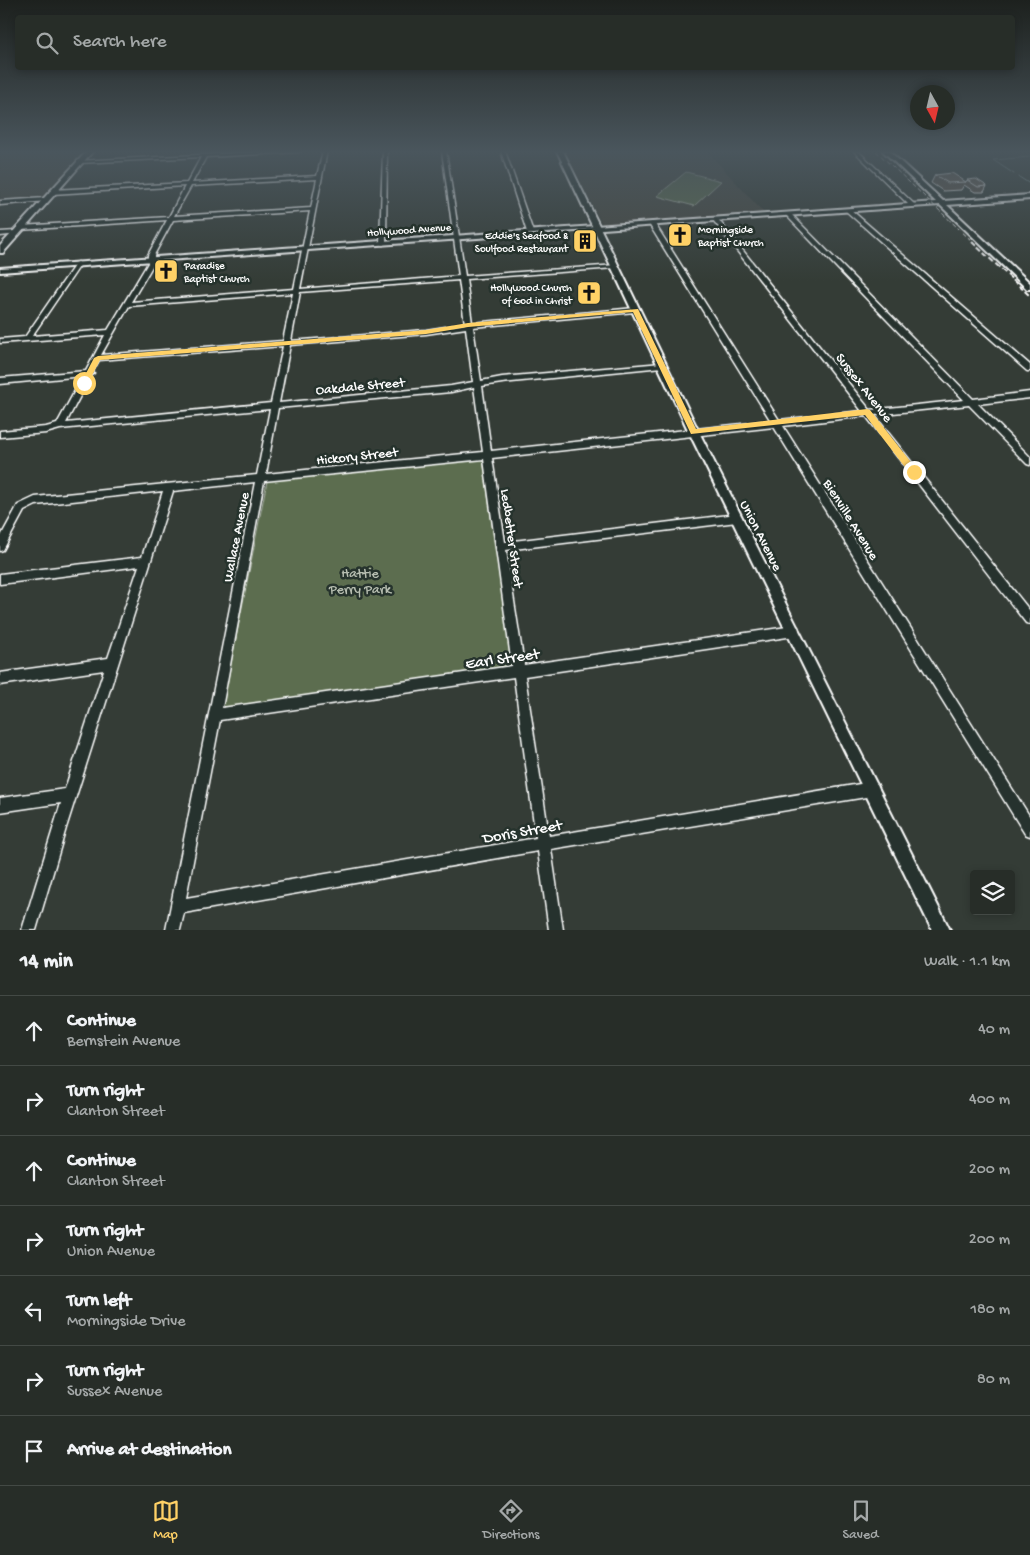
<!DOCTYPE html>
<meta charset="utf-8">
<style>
body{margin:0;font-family:"Gochi Hand",sans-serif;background:#333934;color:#f1f3f6}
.controls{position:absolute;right:15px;bottom:15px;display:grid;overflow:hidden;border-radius:5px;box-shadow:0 2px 8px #0003}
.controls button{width:45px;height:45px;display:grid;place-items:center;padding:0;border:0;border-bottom:1px solid #434945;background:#272d28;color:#f1f3f6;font:25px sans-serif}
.compass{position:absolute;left:910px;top:85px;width:45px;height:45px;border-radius:50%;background:#272d28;box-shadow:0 2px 8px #0003;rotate:172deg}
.stop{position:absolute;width:15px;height:15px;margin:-11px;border:4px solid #ffd166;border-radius:50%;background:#fff}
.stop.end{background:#ffd166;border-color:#fff;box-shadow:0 1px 5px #0008}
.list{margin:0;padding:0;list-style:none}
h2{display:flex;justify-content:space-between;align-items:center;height:65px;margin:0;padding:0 20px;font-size:21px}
h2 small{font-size:16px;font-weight:400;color:#a4a8a8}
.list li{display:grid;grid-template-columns:32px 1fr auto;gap:15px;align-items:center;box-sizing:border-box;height:70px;padding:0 20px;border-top:1px solid #434945}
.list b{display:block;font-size:19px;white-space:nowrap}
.list p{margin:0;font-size:16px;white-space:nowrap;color:#a4a8a8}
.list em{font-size:16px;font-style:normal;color:#a4a8a8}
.icon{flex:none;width:28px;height:28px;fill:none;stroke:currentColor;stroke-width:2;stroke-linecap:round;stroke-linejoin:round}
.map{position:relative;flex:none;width:1030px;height:930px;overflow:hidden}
.search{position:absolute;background:#272d28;box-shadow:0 2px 8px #0003;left:15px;right:15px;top:15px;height:55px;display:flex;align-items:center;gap:12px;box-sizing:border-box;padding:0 18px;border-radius:5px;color:#a4a8a8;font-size:19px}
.sheet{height:555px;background:#272d28}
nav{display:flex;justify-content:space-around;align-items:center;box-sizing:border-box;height:70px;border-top:1px solid #434945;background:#272d28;font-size:14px;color:#a4a8a8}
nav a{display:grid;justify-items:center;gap:2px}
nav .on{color:#ffd166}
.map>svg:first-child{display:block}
.built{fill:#454740}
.green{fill:#5c6d50;stroke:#aeb6a8}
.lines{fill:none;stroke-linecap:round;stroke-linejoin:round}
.stream{stroke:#90a6a6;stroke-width:1}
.minor-casing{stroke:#fff;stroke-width:3}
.tertiary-casing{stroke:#fff;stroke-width:4}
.secondary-casing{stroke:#fff;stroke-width:4}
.minor{fill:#26332d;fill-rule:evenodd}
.tertiary{fill:#26332d;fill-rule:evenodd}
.secondary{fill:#26332d;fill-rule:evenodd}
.rail-far1{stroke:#fff;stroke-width:1;stroke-dasharray:4.5 2.5;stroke-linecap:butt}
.rail{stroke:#fff;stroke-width:2;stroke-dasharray:5.5 2.5;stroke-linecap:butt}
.wall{fill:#5e544c;stroke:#fff}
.building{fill:#6d6258;stroke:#fff}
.route{fill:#ffd166}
.labels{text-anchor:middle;stroke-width:5;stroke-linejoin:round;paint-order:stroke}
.far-street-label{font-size:11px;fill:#fff;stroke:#26332d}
.far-poi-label{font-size:11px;fill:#fff;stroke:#26332d;text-anchor:start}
.street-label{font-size:14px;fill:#fff;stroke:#26332d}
.park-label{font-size:14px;fill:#b6bdb0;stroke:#26332d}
.near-street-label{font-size:16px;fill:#fff;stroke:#26332d}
</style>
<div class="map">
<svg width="1030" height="930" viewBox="0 0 1030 930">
<rect width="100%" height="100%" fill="#343c36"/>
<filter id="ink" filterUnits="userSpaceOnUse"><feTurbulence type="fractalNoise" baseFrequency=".02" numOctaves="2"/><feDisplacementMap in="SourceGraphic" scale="10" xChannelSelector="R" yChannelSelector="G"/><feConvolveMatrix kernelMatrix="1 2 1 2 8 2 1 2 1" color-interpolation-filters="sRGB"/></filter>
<g filter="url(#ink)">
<!-- built -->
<g class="built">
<polygon points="0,151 86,151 43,198 0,202"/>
<polygon points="565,151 707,151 764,213 602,224"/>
</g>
<!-- green -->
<g class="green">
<polygon points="686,172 721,181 694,206 657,196"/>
<polygon points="483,459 512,667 222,709 267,481"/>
</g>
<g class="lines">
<!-- stream -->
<g class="stream">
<polyline points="1014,174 993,160 1030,157"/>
<polyline points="1019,177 1030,184"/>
</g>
<defs>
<g id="minor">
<path d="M278,151h23l-2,1 -93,5 -14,26 125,-7 6,-25h4l-27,138 159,-13 -17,-125h4l19,125 152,-11v2l-2,1 -149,11 6,44 163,-15 3,2 -3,2 -162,15 8,54 21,-4 160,-14 4,2 -4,2 -160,16 -20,3 9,65 280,-30 -122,-197 3,-2 3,2 124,196 83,-9 -149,-191v-2h4l153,192 94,-10 -178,-185v-2h4l183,186 57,-7v6l-52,6 52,53v8l-3,-1 -58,-59 -95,10 156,196v13l-4,-1 -160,-207 -83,10 247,391v19l-5,-2 -251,-407 -282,31 13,84 232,-28 3,1 2,3 -2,3 -3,1 -231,28 18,115 270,-39 4,1 1,4 -1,4 -4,1 -269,40 24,160 323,-54 5,2 2,5 -2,5 -5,2 -321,53 12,81h-14l-11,-79 -354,62 -4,17h-14l89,-448 -82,9 -107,337 -30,102h-14l39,-127 -61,9v-14l65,-9 39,-119 -104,15v-12l108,-15 31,-92 -139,18v-10l142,-17 21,-66 -127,14 -12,6 -21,39 -3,1v-13l18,-33 17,-8 222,-22 13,-66 -210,20 -14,4 -46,4v-6l46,-4 11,-3 26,-48 -83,8v-6l86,-7 19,-36 -105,8v-4l25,-2 51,-74 2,-1 3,2 -49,72 76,-6 40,-67v-8l19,-35 -147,10 -3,-2 3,-2 149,-9 16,-31 -133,8 -3,-2 3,-2 135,-7 14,-26 -122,6 -2,-1v-1zM317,179l-6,29 -137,8 17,-30zM310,211l-16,78 -163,13 23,-39v-8l19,-35zM459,280l6,44 -39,6 -135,11 9,-49zM293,293l-10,48 -182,14 28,-49zM466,328l7,54 -22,4 -172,17 11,-58 136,-11zM283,346l-12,57 -205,20 25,-48 3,-2 -1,-2 6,-11zM474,387l9,65 -217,22 12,-66 173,-16zM484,459l28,207 -290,42 42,-227zM514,677l22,161 -350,60 34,-178z"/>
<polygon points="383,151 387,151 386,243 383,245 380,243"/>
<polygon points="501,151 505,151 533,232 532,233 527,232"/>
<polygon points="854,151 858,151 914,204 914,206 910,206"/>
<polygon points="45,198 48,200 47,201 0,205 0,201"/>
<polygon points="846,209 850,209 1030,365 1030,371 1027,371 846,211"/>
<polygon points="16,231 18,232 18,234 0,236 0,232"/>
</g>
<polygon id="tertiary" points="557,151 563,151 699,432 950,930 932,930 689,432"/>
<g id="secondary">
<polygon points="87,151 93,151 3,253 0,253 0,246"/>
<polygon points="883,151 889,151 943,201 1030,195 1030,199 947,205 1030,283 1030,289 1027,289 940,205 0,272 0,268 936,202"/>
</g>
</defs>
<!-- minor casing -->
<use href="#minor" class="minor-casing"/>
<!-- tertiary casing -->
<use href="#tertiary" class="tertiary-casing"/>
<!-- secondary casing -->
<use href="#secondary" class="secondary-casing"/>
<!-- minor -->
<use href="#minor" class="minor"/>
<!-- tertiary -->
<use href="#tertiary" class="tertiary"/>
<!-- secondary -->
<use href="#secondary" class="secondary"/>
<!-- rail-far1 -->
<polyline class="rail-far1" points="876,151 974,243"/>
<!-- rail -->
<polyline class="rail" points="972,242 1030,296"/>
</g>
<!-- wall -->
<polygon class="wall" points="935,175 966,182 967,180 987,186 984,192 975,192 964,185 961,190 943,191 931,183"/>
<!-- building -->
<g class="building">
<polygon points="952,173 966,182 948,183 935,175"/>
<polygon points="976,179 987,186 978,187 967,180"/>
</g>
</g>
<!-- sky -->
<linearGradient id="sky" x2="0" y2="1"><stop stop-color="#1d211e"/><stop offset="0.54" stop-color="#4a565d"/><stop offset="1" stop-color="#4a565d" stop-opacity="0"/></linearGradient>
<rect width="1030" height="281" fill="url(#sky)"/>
<!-- route -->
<polygon class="route" points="638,309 696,429 867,409 870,410 917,470 917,475 911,475 865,415 691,434 633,312 468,327 426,334 100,360 87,385 81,383 94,358 98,356 426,330 468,323"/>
<!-- icons -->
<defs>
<symbol id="church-square" viewBox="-11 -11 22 22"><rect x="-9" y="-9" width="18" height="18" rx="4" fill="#ffd166" stroke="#26332d"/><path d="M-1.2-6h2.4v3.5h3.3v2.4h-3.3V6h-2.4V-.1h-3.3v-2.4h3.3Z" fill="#111"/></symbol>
<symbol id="building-square" viewBox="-11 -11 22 22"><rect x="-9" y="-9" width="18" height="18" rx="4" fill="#ffd166" stroke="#26332d"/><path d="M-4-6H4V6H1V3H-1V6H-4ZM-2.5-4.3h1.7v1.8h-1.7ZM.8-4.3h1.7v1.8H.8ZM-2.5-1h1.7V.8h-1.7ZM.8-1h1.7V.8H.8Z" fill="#111"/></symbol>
</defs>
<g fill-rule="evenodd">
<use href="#church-square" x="666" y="221" width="28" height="28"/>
<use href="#building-square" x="571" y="227" width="28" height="28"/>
<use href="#church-square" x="152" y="257" width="28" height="28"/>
<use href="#church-square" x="575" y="279" width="28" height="28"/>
</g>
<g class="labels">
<!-- far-street labels -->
<g class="far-street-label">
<text transform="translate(409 229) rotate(-4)" y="4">Hollywood Avenue</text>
</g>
<!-- far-poi labels -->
<g class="far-poi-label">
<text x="698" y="233">Morningside<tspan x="698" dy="13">Baptist Church</tspan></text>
<text x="568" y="239" text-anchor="end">Eddie's Seafood &amp;<tspan x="568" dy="13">Soulfood Restaurant</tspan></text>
<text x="184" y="269">Paradise<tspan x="184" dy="13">Baptist Church</tspan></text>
<text x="572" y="291" text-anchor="end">Hollywood Church<tspan x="572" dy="13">of God in Christ</tspan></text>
</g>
<!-- street labels -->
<g class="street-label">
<text transform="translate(360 385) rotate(-5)" y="5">Oakdale Street</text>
<text transform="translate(865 387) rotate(52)" y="5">Sussex Avenue</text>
<text transform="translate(357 455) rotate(-6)" y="5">Hickory Street</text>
<text transform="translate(852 519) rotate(58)" y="5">Bienville Avenue</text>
<text transform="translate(762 535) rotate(63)" y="5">Union Avenue</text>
<text transform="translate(235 537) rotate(-79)" y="5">Wallace Avenue</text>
<text transform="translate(513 538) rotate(82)" y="5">Ledbetter Street</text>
</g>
<!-- park labels -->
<g class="park-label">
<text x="360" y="577">Hattie<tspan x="360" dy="16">Perry Park</tspan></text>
</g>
<!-- near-street labels -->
<g class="near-street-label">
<text transform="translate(502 657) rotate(-8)" y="6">Earl Street</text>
<text transform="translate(522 830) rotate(-10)" y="6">Doris Street</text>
</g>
</g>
</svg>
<div class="controls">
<button><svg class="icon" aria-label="layers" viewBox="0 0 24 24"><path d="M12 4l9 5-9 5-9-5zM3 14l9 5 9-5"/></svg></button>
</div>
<svg class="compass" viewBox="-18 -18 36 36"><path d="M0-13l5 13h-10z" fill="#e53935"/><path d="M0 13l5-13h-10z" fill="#a4a8a8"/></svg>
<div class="stop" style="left:84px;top:383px"></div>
<div class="stop end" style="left:914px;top:472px"></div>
<div class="search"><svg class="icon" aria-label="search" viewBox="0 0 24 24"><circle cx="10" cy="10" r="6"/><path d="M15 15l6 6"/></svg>Search here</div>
</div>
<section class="sheet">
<h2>14 min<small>Walk · 1.1 km</small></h2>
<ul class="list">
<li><svg class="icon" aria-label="ahead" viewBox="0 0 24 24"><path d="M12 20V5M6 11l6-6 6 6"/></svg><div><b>Continue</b><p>Bernstein Avenue</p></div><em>40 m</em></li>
<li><svg class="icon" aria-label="right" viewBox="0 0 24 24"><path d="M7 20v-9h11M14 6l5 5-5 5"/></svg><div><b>Turn right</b><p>Clanton Street</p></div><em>400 m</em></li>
<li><svg class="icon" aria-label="ahead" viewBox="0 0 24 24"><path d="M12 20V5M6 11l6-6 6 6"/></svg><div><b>Continue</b><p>Clanton Street</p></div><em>200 m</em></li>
<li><svg class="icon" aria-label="right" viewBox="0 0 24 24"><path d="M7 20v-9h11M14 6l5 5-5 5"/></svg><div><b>Turn right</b><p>Union Avenue</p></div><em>200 m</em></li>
<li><svg class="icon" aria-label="left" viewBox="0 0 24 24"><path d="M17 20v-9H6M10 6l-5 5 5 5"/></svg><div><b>Turn left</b><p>Morningside Drive</p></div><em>180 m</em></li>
<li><svg class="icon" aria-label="right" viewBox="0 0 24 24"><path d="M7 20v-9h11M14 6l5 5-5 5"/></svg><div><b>Turn right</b><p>Sussex Avenue</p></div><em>80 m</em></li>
<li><svg class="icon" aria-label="arrive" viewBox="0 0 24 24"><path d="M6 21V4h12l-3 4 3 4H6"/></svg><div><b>Arrive at destination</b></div></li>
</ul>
</section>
<nav>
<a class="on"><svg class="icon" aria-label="map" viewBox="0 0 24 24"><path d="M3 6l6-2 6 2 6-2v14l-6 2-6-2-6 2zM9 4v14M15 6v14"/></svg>Map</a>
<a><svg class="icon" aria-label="directions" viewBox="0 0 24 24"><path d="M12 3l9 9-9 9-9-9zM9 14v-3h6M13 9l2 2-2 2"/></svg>Directions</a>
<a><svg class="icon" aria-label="saved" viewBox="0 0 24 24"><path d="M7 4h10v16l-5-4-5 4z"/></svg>Saved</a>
</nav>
